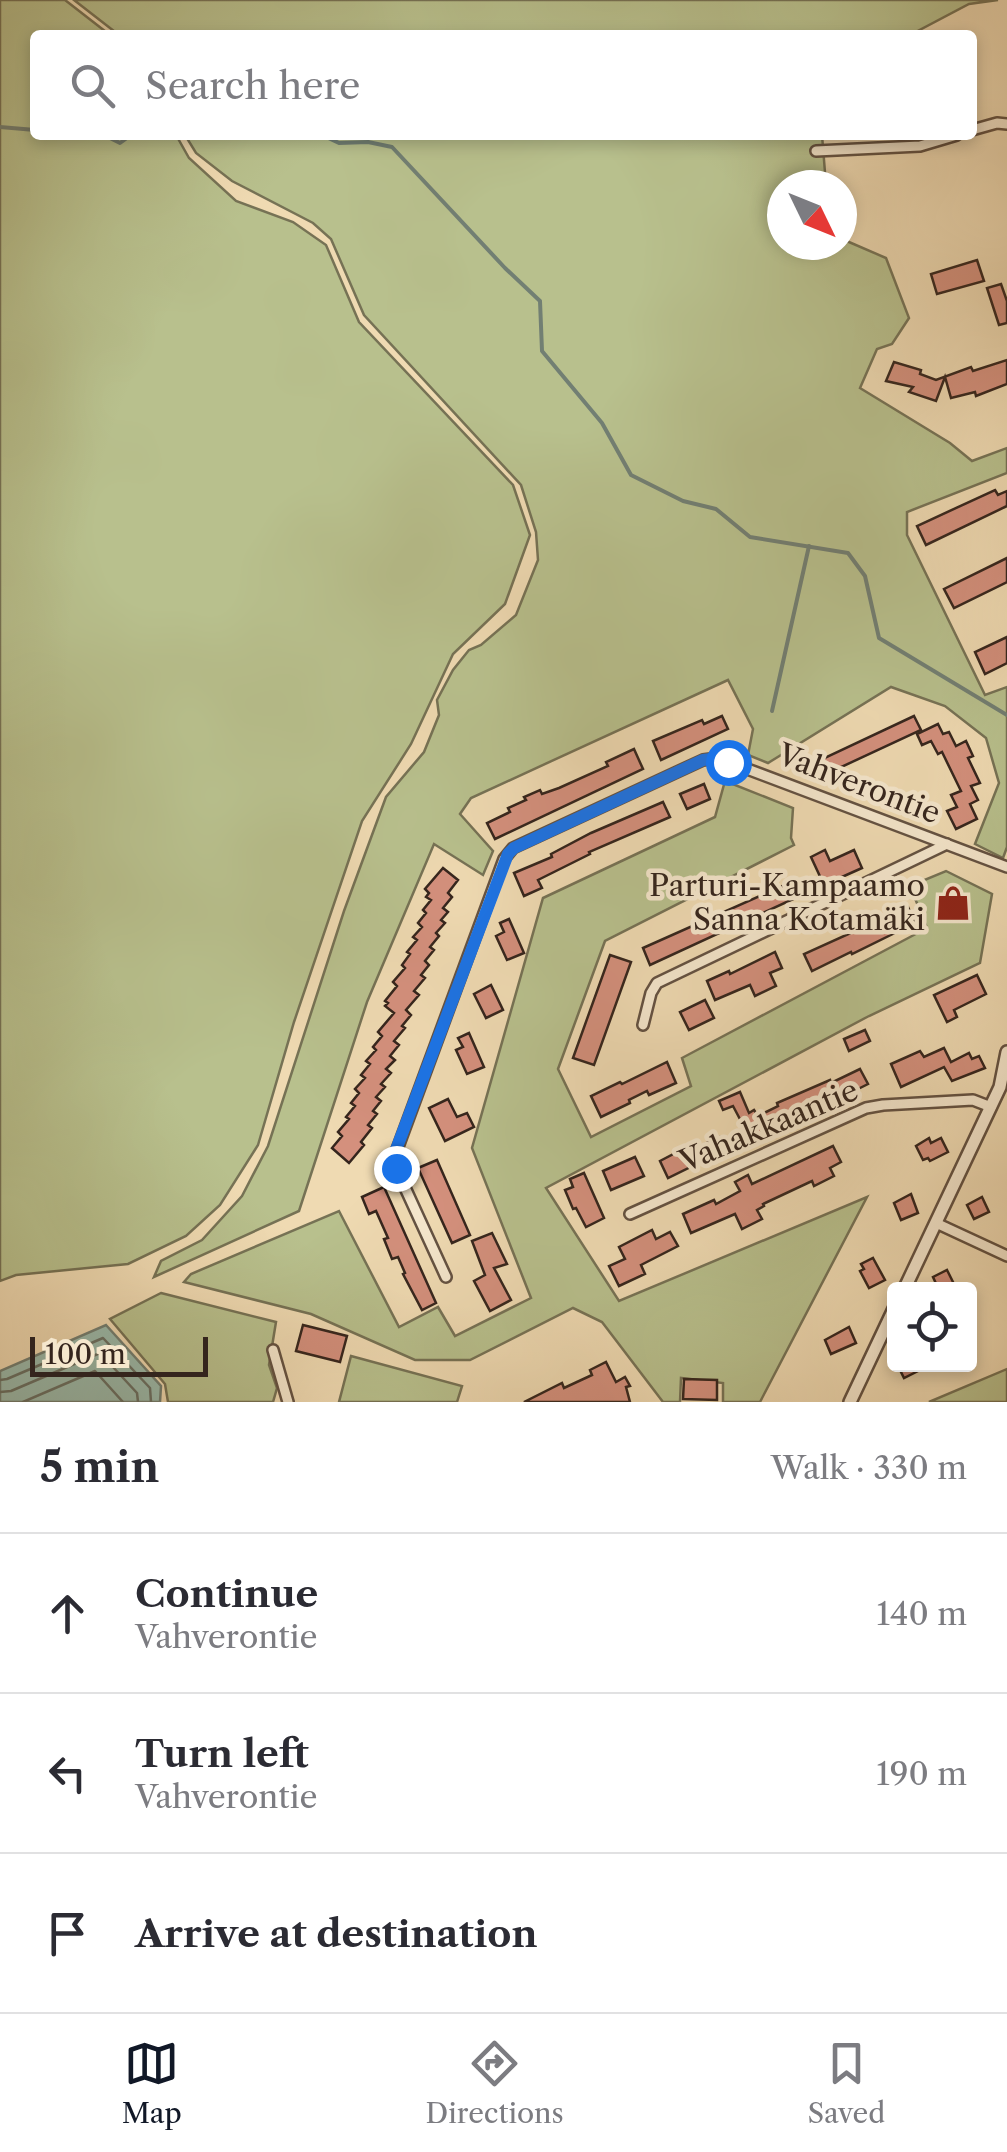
<!DOCTYPE html>
<meta charset="utf-8">
<style>
body{margin:0;font-family:"Libre Caslon Text",serif;background:#f7f7f7;color:#2b2b33}
.controls{position:absolute;right:30px;bottom:30px;display:grid;overflow:hidden;border-radius:10px;box-shadow:0 5px 15px #0003}
.controls button{width:90px;height:90px;display:grid;place-items:center;padding:0;border:0;border-bottom:2px solid #e1e1e2;background:#fff;color:#2b2b33;font:50px sans-serif}
.compass{position:absolute;left:767px;top:170px;width:90px;height:90px;border-radius:50%;background:#fff;box-shadow:0 5px 15px #0003;rotate:133deg}
.scale{position:absolute;left:30px;bottom:25px;width:178px;box-sizing:border-box;padding-left:10px;border:5px solid #35251d;border-top:0;font-size:28px;line-height:35px;white-space:nowrap;color:#35251d;-webkit-text-stroke:8px #f5e7cd;paint-order:stroke}
.stop{position:absolute;width:30px;height:30px;margin:-22px;border:8px solid #1a73e8;border-radius:50%;background:#fff}
.stop.end{background:#1a73e8;border-color:#fff;box-shadow:0 2px 10px #0008}
.list{margin:0;padding:0;list-style:none}
h2{display:flex;justify-content:space-between;align-items:center;height:130px;margin:0;padding:0 40px;font-size:42px}
h2 small{font-size:32px;font-weight:400;color:#7c7c81}
.list li{display:grid;grid-template-columns:65px 1fr auto;gap:30px;align-items:center;box-sizing:border-box;height:160px;padding:0 40px;border-top:2px solid #e1e1e2}
.list b{display:block;font-size:38px;white-space:nowrap}
.list p{margin:0;font-size:32px;white-space:nowrap;color:#7c7c81}
.list em{font-size:32px;font-style:normal;color:#7c7c81}
.icon{flex:none;width:55px;height:55px;fill:none;stroke:currentColor;stroke-width:2;stroke-linecap:round;stroke-linejoin:round}
.map{position:relative;flex:none;width:1007px;height:1402px;overflow:hidden}
.search{position:absolute;background:#fff;box-shadow:0 5px 15px #0003;left:30px;right:30px;top:30px;height:110px;display:flex;align-items:center;gap:25px;box-sizing:border-box;padding:0 35px;border-radius:10px;color:#7c7c81;font-size:38px}
.sheet{height:610px;background:#fff}
nav{display:flex;justify-content:space-around;align-items:center;box-sizing:border-box;height:140px;border-top:2px solid #e1e1e2;background:#fff;font-size:28px;color:#7c7c81}
nav a{display:grid;justify-items:center;gap:5px}
nav .on{color:#111827}
.map>svg:first-child{display:block}
.green{fill:#b8c08d;stroke:#767255;stroke-width:2.5}
.water{fill:#9abbad;stroke:#727f73;stroke-width:2.5}
.lines{fill:none;stroke-linecap:round;stroke-linejoin:round}
.shore{stroke:#687065;stroke-width:2.5}
.stream{stroke:#727f73;stroke-width:4}
.building{fill:#d4907d;stroke:#35251d;stroke-width:2.5}
.minor-casing{stroke:#645242;stroke-width:14}
.tertiary-casing{stroke:#645242;stroke-width:16}
.minor{stroke:#f5e7cd;stroke-width:9}
.tertiary{stroke:#f5e7cd;stroke-width:11}
.route{stroke:#1a73e8;stroke-width:12}
.labels{text-anchor:middle;stroke-width:9;stroke-linejoin:round;paint-order:stroke}
.street-label{font-size:30px;fill:#35251d;stroke:#f5e7cd}
.poi-label{font-size:30px;fill:#35251d;stroke:#f5e7cd;text-anchor:end}
</style>
<div class="map">
<svg width="1007" height="1402" viewBox="0 0 1007 1402">
<rect width="100%" height="100%" fill="#efdab2"/>
<filter id="stains"><feTurbulence type="fractalNoise" baseFrequency=".002" numOctaves="4"/><feColorMatrix values="0 0 0 0 .2 0 0 0 0 .09 0 0 0 0 .02 0 0 0 .5 -.17"/></filter>
<radialGradient id="worn" r=".72"><stop offset=".6" stop-color="#630" stop-opacity="0"/><stop offset="1" stop-color="#630" stop-opacity=".3"/></radialGradient>
<!-- green -->
<g class="green">
<polygon points="0,0 65,0 110,35 35,35 35,135 176,135 189,158 236,201 293,222 326,245 359,322 513,485 530,535 505,604 453,654 411,744 362,821 294,1022 258,1145 220,1205 186,1236 128,1264 16,1275 0,1281"/>
<polygon points="74,0 998,0 969,4 910,35 119,35"/>
<polygon points="185,135 822,135 826,185 782,185 782,245 842,245 842,239 886,258 909,318 892,344 877,349 860,388 950,443 972,461 1007,448 1007,473 907,512 907,535 985,695 1007,687 1007,847 1003,858 975,844 999,783 986,738 945,706 891,687 768,763 748,755 753,729 728,680 471,798 460,814 493,851 483,875 434,844 367,1002 299,1211 154,1277 161,1261 202,1240 242,1196 268,1146 344,911 386,797 424,752 439,715 437,700 453,670 469,650 481,645 516,615 538,560 536,532 521,485 364,315 331,239 313,223 232,181 196,153"/>
<polygon points="725,781 793,808 791,838 794,845 605,941 558,1069 591,1137 691,1086 682,1058 927,928 910,886 946,871 992,894 980,963 869,1016 546,1188 619,1301 867,1197 760,1402 723,1402 723,1383 681,1378 680,1402 663,1402 602,1322 573,1308 470,1360 415,1360 311,1314 184,1282 191,1274 339,1211 399,1327 438,1307 455,1336 531,1298 472,1148 543,898 715,817"/>
<polygon points="161,1293 276,1322 269,1365 277,1388 273,1402 168,1402 165,1384 110,1319"/>
<polygon points="351,1356 462,1386 457,1402 339,1402"/>
<polygon points="1007,1369 1007,1402 929,1402"/>
</g>
<!-- water -->
<polygon class="water" points="106,1325 161,1386 160,1402 0,1402 0,1371"/>
<g class="lines">
<!-- shore -->
<g class="shore">
<polyline points="0,1380 7,1379 103,1338 150,1388 151,1402"/>
<polyline points="0,1392 11,1391 100,1353 137,1393 138,1402"/>
<polyline points="23,1402 95,1371 123,1402"/>
</g>
<!-- stream -->
<g class="stream">
<polyline points="0,127 35,130"/>
<polyline points="104,135 120,143 131,135"/>
<polyline points="322,135 339,143 368,142 392,147 505,268 540,301 542,351 602,423 631,475 683,501 716,509 750,537 848,553 865,576 879,638 1007,715"/>
<polyline points="772,711 809,546"/>
</g>
</g>
<!-- building -->
<g class="building">
<polygon points="977,260 984,281 937,294 931,274"/>
<polygon points="1001,284 1007,301 1007,323 999,325 987,288"/>
<polygon points="1007,360 1007,384 976,396 975,392 951,398 945,377 936,401 909,392 913,387 886,381 894,362 921,370 920,374 936,380 971,367 973,371"/>
<polygon points="995,490 998,495 1007,491 1007,506 926,545 917,526"/>
<polygon points="1007,558 1007,582 954,608 944,589"/>
<polygon points="1007,637 1007,663 985,674 975,652"/>
<polygon points="722,716 728,729 661,760 653,741 702,720 704,724"/>
<polygon points="914,716 921,730 824,775 818,761"/>
<polygon points="938,724 943,734 949,732 956,746 966,741 973,756 968,758 980,783 971,786 978,800 970,804 977,819 956,829 947,811 957,807 951,795 961,791 942,752 938,754 931,741 922,745 917,734"/>
<polygon points="634,749 643,769 495,839 487,823 510,812 508,808 526,800 524,797 540,790 542,794 559,788 608,766 606,762"/>
<polygon points="704,784 710,799 687,809 680,794"/>
<polygon points="663,802 670,817 589,852 590,854 538,880 542,888 524,896 514,873 552,857 551,854 591,833"/>
<polygon points="825,850 830,861 854,850 862,868 824,885 811,857"/>
<polygon points="443,868 458,880 448,893 452,897 443,908 448,912 441,920 445,923 436,933 439,936 430,947 434,950 425,961 429,965 421,975 425,978 414,991 419,995 406,1010 411,1015 402,1026 405,1028 394,1041 399,1045 390,1056 395,1060 386,1069 391,1073 381,1084 385,1087 376,1097 381,1101 373,1111 377,1114 368,1125 372,1128 361,1142 364,1145 349,1163 332,1148 342,1136 338,1132 349,1119 346,1117 355,1106 351,1103 359,1093 355,1089 365,1078 361,1075 370,1064 366,1061 376,1050 373,1047 382,1036 378,1032 394,1013 385,1006 388,1003 385,1001 397,986 393,982 405,968 402,965 410,954 407,952 417,940 413,937 422,927 418,923 426,913 423,910 431,900 426,897 429,893 425,889"/>
<polygon points="798,879 804,894 650,965 643,948"/>
<polygon points="908,907 915,923 852,954 851,952 812,971 804,954"/>
<polygon points="509,919 524,953 507,960 496,936 504,932 500,923"/>
<polygon points="775,952 782,968 770,973 776,986 755,996 750,985 715,1000 707,981 729,971 730,974"/>
<polygon points="610,955 631,962 594,1065 573,1058"/>
<polygon points="977,975 986,994 954,1010 957,1017 947,1022 934,995"/>
<polygon points="491,985 503,1010 486,1018 474,994"/>
<polygon points="705,1000 714,1018 689,1030 680,1012"/>
<polygon points="865,1030 870,1041 849,1051 844,1039"/>
<polygon points="469,1033 484,1067 467,1074 456,1050 463,1047 458,1038"/>
<polygon points="944,1048 951,1062 969,1053 972,1059 979,1056 985,1068 952,1081 944,1067 901,1087 891,1064 920,1051 924,1057"/>
<polygon points="667,1062 676,1083 649,1095 647,1091 629,1100 630,1103 601,1117 591,1096 620,1082 622,1084"/>
<polygon points="860,1069 868,1084 838,1099 840,1101 786,1123 761,1136 760,1133 750,1138 733,1106 723,1110 719,1101 740,1092 749,1113 754,1110 758,1116 778,1106 777,1103 830,1080 831,1083"/>
<polygon points="448,1099 457,1117 467,1113 474,1127 445,1141 429,1108"/>
<polygon points="720,1137 727,1155 709,1163 707,1159 668,1178 660,1161 687,1147 689,1151"/>
<polygon points="929,1138 931,1143 941,1138 948,1152 930,1161 928,1158 923,1160 916,1146"/>
<polygon points="833,1146 841,1162 830,1168 834,1176 814,1186 812,1181 763,1204 764,1206 757,1210 762,1219 742,1229 735,1214 691,1233 683,1214 714,1200 716,1204 740,1191 735,1182 748,1175 752,1184"/>
<polygon points="635,1157 644,1176 611,1190 603,1171"/>
<polygon points="437,1160 470,1235 452,1243 418,1168"/>
<polygon points="584,1173 604,1218 586,1227 576,1208 573,1209 565,1190 573,1187 570,1179"/>
<polygon points="384,1187 436,1303 422,1310 403,1274 405,1273 398,1257 392,1259 384,1239 388,1238 376,1211 369,1214 362,1197"/>
<polygon points="911,1194 918,1213 901,1220 894,1203"/>
<polygon points="982,1197 989,1212 974,1219 967,1205"/>
<polygon points="652,1230 656,1239 670,1232 678,1246 641,1265 645,1274 619,1286 609,1266 625,1259 619,1247"/>
<polygon points="492,1233 507,1264 494,1268 511,1300 490,1311 474,1281 485,1275 472,1241"/>
<polygon points="873,1258 885,1280 869,1288 860,1271 864,1269 861,1264"/>
<polygon points="947,1270 954,1284 939,1290 933,1277"/>
<polygon points="303,1325 347,1336 340,1362 296,1351"/>
<polygon points="849,1327 856,1343 831,1354 825,1340"/>
<polygon points="606,1362 616,1382 625,1377 630,1386 626,1387 630,1402 524,1402 562,1383 564,1388 592,1375 590,1370"/>
<polygon points="897,1364 932,1364 904,1378"/>
<polygon points="684,1379 717,1380 717,1400 683,1399"/>
</g>
<g class="lines">
<defs>
<g id="minor">
<polyline points="972,130 997,123 1007,124"/>
<polyline points="816,151 920,146 957,135"/>
<polyline points="643,1025 651,993 657,983 947,844"/>
<polyline points="630,1214 866,1108 883,1105 973,1100 991,1107"/>
<polyline points="936,1223 1007,1256"/>
<polyline points="446,1277 396,1168 395,1155 504,859 513,848 703,760 718,758 1007,867"/>
<polyline points="273,1350 288,1402"/>
</g>
<g id="tertiary">
<polyline points="904,1290 1000,1087 1007,1052"/>
<polyline points="850,1402 894,1309"/>
</g>
</defs>
<!-- minor casing -->
<use href="#minor" class="minor-casing"/>
<!-- tertiary casing -->
<use href="#tertiary" class="tertiary-casing"/>
<!-- minor -->
<use href="#minor" class="minor"/>
<!-- tertiary -->
<use href="#tertiary" class="tertiary"/>
</g>
<g class="lines">
<!-- route -->
<polyline class="route" points="396,1168 394,1155 508,854 514,848 703,760 718,758 728,762"/>
</g>
<!-- icons -->
<defs>
<symbol id="shop-bare" viewBox="-9 -9 18 18"><path d="M-5-2.5h2.3a2.7 3.5 0 0 1 5.4 0H5L5.5 6h-11ZM-1.5-2.5h3a1.5 2.3 0 0 0-3 0Z" fill="#8f2418" stroke="#f5e7cd" stroke-width="2.5" paint-order="stroke"/></symbol>
</defs>
<g fill-rule="evenodd">
<use href="#shop-bare" x="928" y="878" width="50" height="50"/>
</g>
<g class="labels">
<!-- street labels -->
<g class="street-label">
<text transform="translate(859 784) rotate(21)" y="10">Vahverontie</text>
<text transform="translate(769 1126) rotate(-23)" y="10">Vahakkaantie</text>
</g>
<!-- poi labels -->
<g class="poi-label">
<text x="925" y="896">Parturi-Kampaamo<tspan x="925" dy="34">Sanna Kotamäki</tspan></text>
</g>
</g>
<rect width="100%" height="100%" filter="url(#stains)"/>
<rect width="100%" height="100%" fill="url(#worn)"/>
</svg>
<div class="controls">
<button><svg class="icon" aria-label="locate" viewBox="0 0 24 24"><circle cx="12" cy="12" r="6"/><path d="M12 2v4M12 18v4M2 12h4M18 12h4"/></svg></button>
</div>
<svg class="compass" viewBox="-18 -18 36 36"><path d="M0-13l5 13h-10z" fill="#e53935"/><path d="M0 13l5-13h-10z" fill="#7c7c81"/></svg>
<div class="scale">100 m</div>
<div class="stop" style="left:728px;top:762px"></div>
<div class="stop end" style="left:396px;top:1168px"></div>
<div class="search"><svg class="icon" aria-label="search" viewBox="0 0 24 24"><circle cx="10" cy="10" r="6"/><path d="M15 15l6 6"/></svg>Search here</div>
</div>
<section class="sheet">
<h2>5 min<small>Walk · 330 m</small></h2>
<ul class="list">
<li><svg class="icon" aria-label="ahead" viewBox="0 0 24 24"><path d="M12 20V5M6 11l6-6 6 6"/></svg><div><b>Continue</b><p>Vahverontie</p></div><em>140 m</em></li>
<li><svg class="icon" aria-label="left" viewBox="0 0 24 24"><path d="M17 20v-9H6M10 6l-5 5 5 5"/></svg><div><b>Turn left</b><p>Vahverontie</p></div><em>190 m</em></li>
<li><svg class="icon" aria-label="arrive" viewBox="0 0 24 24"><path d="M6 21V4h12l-3 4 3 4H6"/></svg><div><b>Arrive at destination</b></div></li>
</ul>
</section>
<nav>
<a class="on"><svg class="icon" aria-label="map" viewBox="0 0 24 24"><path d="M3 6l6-2 6 2 6-2v14l-6 2-6-2-6 2zM9 4v14M15 6v14"/></svg>Map</a>
<a><svg class="icon" aria-label="directions" viewBox="0 0 24 24"><path d="M12 3l9 9-9 9-9-9zM9 14v-3h6M13 9l2 2-2 2"/></svg>Directions</a>
<a><svg class="icon" aria-label="saved" viewBox="0 0 24 24"><path d="M7 4h10v16l-5-4-5 4z"/></svg>Saved</a>
</nav>
